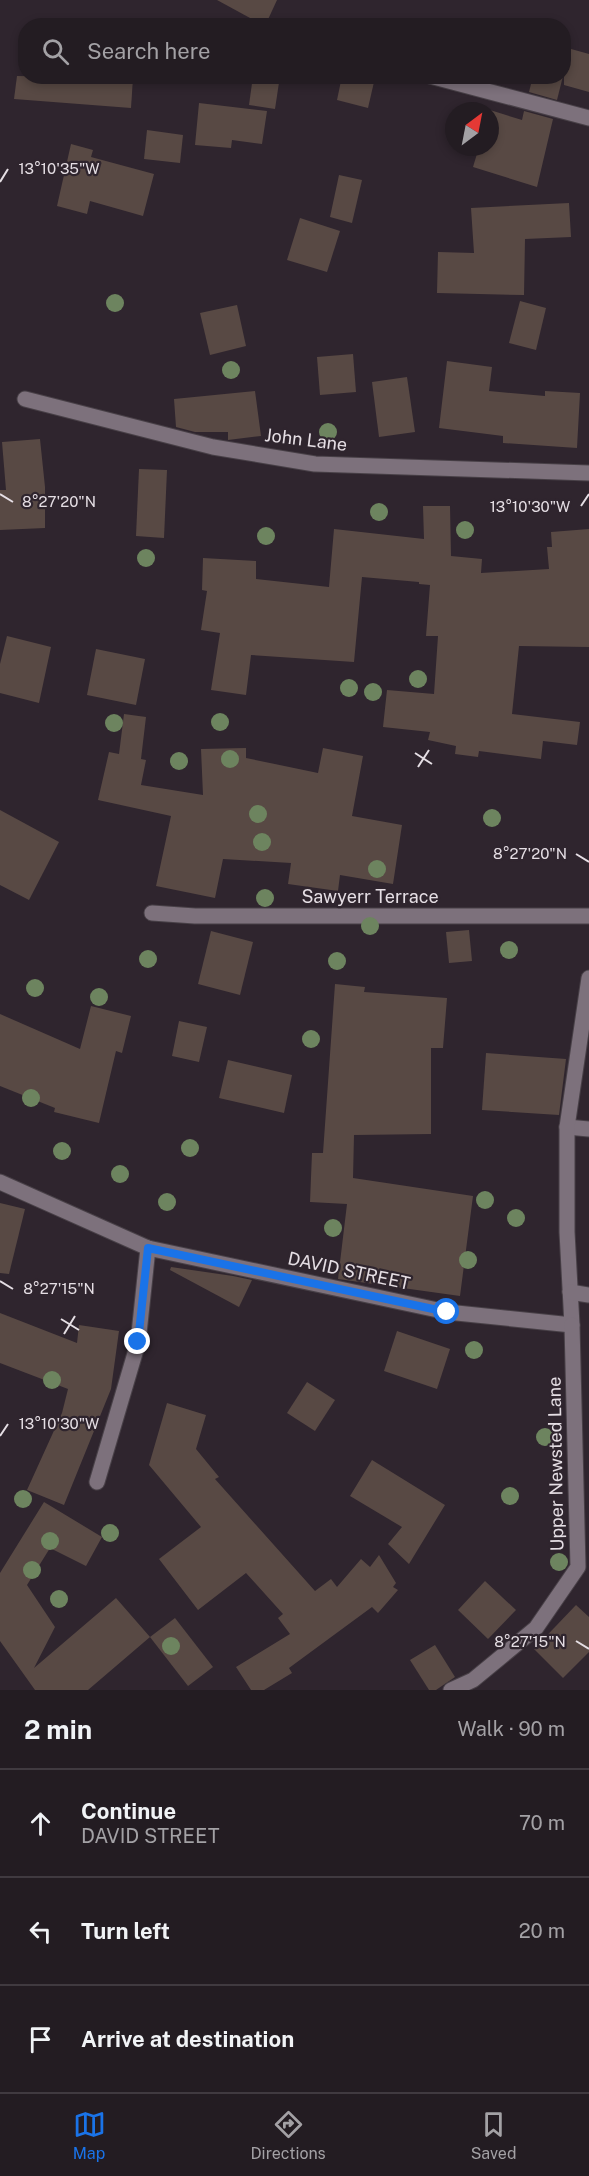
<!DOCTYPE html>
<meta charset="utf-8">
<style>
body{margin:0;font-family:"Public Sans",sans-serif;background:#2b252a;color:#f1f3f6}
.compass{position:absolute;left:445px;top:102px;width:54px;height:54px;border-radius:50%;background:#231c22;box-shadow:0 3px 9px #0003;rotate:32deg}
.stop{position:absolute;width:18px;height:18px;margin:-14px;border:4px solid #1a73e8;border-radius:50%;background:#fff}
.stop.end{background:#1a73e8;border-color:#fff;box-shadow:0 2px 6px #0008}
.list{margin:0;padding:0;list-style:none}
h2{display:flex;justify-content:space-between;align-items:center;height:78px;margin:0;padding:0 24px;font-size:26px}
h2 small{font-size:20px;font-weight:400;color:#a3a1a5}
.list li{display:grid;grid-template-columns:39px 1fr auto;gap:18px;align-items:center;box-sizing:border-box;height:108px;padding:0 24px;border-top:2px solid #403a40}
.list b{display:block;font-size:22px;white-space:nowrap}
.list p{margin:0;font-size:20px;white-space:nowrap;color:#a3a1a5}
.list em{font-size:20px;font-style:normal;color:#a3a1a5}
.icon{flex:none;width:33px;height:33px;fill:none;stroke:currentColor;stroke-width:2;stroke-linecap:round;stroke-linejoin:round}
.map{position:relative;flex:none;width:589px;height:1690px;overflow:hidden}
.search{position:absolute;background:#231c22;box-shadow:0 3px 9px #0003;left:18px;right:18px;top:18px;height:66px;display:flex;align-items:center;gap:15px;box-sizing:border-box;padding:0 21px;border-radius:24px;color:#a3a1a5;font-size:22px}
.sheet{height:402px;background:#231c22}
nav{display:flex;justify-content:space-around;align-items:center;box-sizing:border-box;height:84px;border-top:2px solid #403a40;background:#231c22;font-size:16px;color:#a3a1a5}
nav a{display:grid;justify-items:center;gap:3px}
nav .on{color:#1a73e8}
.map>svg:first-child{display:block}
.building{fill:#584944}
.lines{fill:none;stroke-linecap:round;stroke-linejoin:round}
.street-casing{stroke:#484047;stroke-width:17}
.street{stroke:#7d717c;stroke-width:15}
.tree{fill:#6d845f}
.route{stroke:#1a73e8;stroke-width:8}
.ticks{fill:none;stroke:#e5dee4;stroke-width:2}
.labels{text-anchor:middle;stroke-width:4.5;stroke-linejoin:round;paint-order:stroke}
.street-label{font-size:18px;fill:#e5dee4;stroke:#2f252e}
.ticks-label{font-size:15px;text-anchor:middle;fill:#e5dee4;stroke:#2f252e;stroke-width:4.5;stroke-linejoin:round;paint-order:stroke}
</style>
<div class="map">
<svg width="589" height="1690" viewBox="0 0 589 1690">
<rect width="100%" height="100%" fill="#2f252e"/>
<!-- building -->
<g class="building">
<polygon points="217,0 277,0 265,26"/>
<polygon points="564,47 589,54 589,92 564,85"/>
<polygon points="17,76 133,78 131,108 14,99"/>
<polygon points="253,76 280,76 275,109 249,105"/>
<polygon points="342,76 374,82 368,108 337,100"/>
<polygon points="533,76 563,76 557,100 529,92"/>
<polygon points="199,103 267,111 262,144 232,140 231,148 195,145"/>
<polygon points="490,110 522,120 524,111 553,119 537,187 473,167 479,147 490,147"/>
<polygon points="147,130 183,135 180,163 144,159"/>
<polygon points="71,144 93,150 91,157 154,174 143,216 90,201 87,214 57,206"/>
<polygon points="339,175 362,180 352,223 330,217"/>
<polygon points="569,203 571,237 525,239 524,295 437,293 438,252 474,253 471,208"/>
<polygon points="300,218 340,231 327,272 287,260"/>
<polygon points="520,301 546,308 536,350 509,343"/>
<polygon points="237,305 246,346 210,355 200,313"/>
<polygon points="353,354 356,392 320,395 317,357"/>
<polygon points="447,361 492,367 489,391 545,396 545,391 580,393 577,448 503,443 503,436 439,428"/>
<polygon points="407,377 415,432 379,437 372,382"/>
<polygon points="255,391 261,436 228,440 228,432 195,432 176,427 174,399"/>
<polygon points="40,439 45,487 45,528 0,530 0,490 6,490 2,442"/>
<polygon points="139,469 167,470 164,538 136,536"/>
<polygon points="423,506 450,506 451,556 482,559 481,573 549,569 547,547 552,547 551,532 589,529 589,647 519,646 512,714 580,722 577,745 543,741 541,759 479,751 478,757 455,754 456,746 428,740 430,732 383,727 387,690 434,694 438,636 426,636 430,585 419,584 419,582 362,577 354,662 251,655 246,695 211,690 220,633 201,630 207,591 202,590 203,558 256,561 256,579 329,587 334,529 424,539"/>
<polygon points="7,636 51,647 39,703 0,693 0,664"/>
<polygon points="96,649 145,659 136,705 87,695"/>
<polygon points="124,714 146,717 141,759 146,760 141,785 203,795 201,749 246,748 246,758 318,773 323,748 363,756 352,816 402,825 393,884 340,875 338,891 288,884 291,863 223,859 215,898 156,886 171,816 98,800 109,752 119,754"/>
<polygon points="0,810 59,842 29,900 0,885"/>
<polygon points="469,930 472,961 449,963 446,932"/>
<polygon points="211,931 253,942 240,995 198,984"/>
<polygon points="335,984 365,987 364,992 447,998 443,1048 431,1048 431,1134 354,1135 353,1178 473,1196 460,1296 338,1279 347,1204 310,1202 312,1153 323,1153"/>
<polygon points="91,1006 131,1016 122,1053 116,1051 99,1123 54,1112 55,1108 0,1086 0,1014 80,1049"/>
<polygon points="179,1021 207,1027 199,1062 172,1056"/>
<polygon points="486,1053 566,1059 559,1115 482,1110"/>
<polygon points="228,1060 292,1075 284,1113 219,1098"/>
<polygon points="0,1203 25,1209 9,1274 0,1273"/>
<polygon points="171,1267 233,1276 252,1280 239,1307 170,1270"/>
<polygon points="0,1313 77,1343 79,1325 119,1331 111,1389 64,1505 27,1490 62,1413 68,1389 0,1363"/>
<polygon points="397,1331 450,1349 437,1389 384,1371"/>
<polygon points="307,1382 335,1400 315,1431 287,1413"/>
<polygon points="167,1403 206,1415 196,1449 219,1477 215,1479 315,1591 331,1579 337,1587 361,1559 370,1567 379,1555 396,1583 393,1587 398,1590 378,1613 372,1607 289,1668 292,1673 264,1690 251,1690 236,1667 290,1634 278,1618 283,1614 246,1573 198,1610 159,1559 201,1527 149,1465"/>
<polygon points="372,1460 445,1505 409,1564 388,1544 402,1527 350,1496"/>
<polygon points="44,1502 102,1537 86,1566 50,1548 27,1585 55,1627 34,1668 116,1598 150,1637 88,1690 35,1690 0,1641 0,1573"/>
<polygon points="485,1581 516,1610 488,1639 458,1610"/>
<polygon points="576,1605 589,1617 589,1652 563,1678 534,1649"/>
<polygon points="175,1618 213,1667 188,1686 150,1637"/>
<polygon points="435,1645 455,1677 436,1690 429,1690 410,1660"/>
</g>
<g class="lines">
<defs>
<g id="street">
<polyline points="430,76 589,118"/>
<polyline points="25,399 213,447 315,464 589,473"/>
<polyline points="152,913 195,916 589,916"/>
<polyline points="567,1127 589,1129"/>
<polyline points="0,1182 148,1248 447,1312 572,1325 567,1232 567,1127 589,978"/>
<polyline points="570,1292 589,1295"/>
<polyline points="97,1482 138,1343 148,1248"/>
<polyline points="451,1690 473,1680 536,1628 578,1567 572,1325"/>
</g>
</defs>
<!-- street casing -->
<use href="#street" class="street-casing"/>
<!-- street -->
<use href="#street" class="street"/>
</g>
<!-- trees -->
<g class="tree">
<circle cx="115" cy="303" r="9"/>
<circle cx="231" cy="370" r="9"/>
<circle cx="328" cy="432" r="9"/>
<circle cx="379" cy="512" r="9"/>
<circle cx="465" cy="530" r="9"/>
<circle cx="266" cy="536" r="9"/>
<circle cx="146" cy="558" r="9"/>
<circle cx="418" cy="679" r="9"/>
<circle cx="349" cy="688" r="9"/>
<circle cx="373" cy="692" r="9"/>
<circle cx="220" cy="722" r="9"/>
<circle cx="114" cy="723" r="9"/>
<circle cx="230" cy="759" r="9"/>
<circle cx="179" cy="761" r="9"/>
<circle cx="258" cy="814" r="9"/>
<circle cx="492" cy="818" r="9"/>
<circle cx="262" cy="842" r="9"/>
<circle cx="377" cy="869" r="9"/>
<circle cx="265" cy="898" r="9"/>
<circle cx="370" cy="926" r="9"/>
<circle cx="509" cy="950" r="9"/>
<circle cx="148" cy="959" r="9"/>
<circle cx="337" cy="961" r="9"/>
<circle cx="35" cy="988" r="9"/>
<circle cx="99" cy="997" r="9"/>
<circle cx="311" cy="1039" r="9"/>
<circle cx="31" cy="1098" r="9"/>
<circle cx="190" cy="1148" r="9"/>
<circle cx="62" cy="1151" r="9"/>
<circle cx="120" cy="1174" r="9"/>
<circle cx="485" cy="1200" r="9"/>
<circle cx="167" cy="1202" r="9"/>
<circle cx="516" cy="1218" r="9"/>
<circle cx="333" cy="1228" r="9"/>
<circle cx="468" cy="1260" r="9"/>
<circle cx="474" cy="1350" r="9"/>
<circle cx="52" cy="1380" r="9"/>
<circle cx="545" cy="1437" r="9"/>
<circle cx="510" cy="1496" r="9"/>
<circle cx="23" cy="1499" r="9"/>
<circle cx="110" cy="1533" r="9"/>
<circle cx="50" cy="1541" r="9"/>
<circle cx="559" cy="1562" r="9"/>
<circle cx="32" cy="1570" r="9"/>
<circle cx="59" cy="1599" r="9"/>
<circle cx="171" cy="1646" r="9"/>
</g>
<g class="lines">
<!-- route -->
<polyline class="route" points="138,1342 148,1248 447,1312"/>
</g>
<!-- ticks -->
<path class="ticks" d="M0,182l8,-13M0,494l13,8M581,506l8,-12M415,753l17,11M418,767l11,-17M576,854l13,8M0,1281l13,8M61,1319l18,11M64,1334l11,-18M0,1436l8,-12M576,1641l13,8"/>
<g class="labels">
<!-- street labels -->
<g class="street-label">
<text transform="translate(306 440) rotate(7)" y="6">John Lane</text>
<text x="370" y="903">Sawyerr Terrace</text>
<text transform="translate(349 1271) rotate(12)" y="6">DAVID STREET</text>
<text transform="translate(556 1464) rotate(-91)" y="6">Upper Newsted Lane</text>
</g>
</g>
<g class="ticks-label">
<text x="59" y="174">13°10'35"W</text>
<text x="59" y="507">8°27'20"N</text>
<text x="530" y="512">13°10'30"W</text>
<text x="530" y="859">8°27'20"N</text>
<text x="59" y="1294">8°27'15"N</text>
<text x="59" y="1429">13°10'30"W</text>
<text x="530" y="1647">8°27'15"N</text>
</g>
</svg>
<svg class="compass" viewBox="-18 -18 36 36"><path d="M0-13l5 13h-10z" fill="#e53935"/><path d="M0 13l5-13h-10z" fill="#a3a1a5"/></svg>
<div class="stop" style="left:447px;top:1312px"></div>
<div class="stop end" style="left:138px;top:1342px"></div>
<div class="search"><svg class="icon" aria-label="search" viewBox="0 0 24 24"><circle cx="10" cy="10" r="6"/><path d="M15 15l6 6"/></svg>Search here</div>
</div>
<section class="sheet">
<h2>2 min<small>Walk · 90 m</small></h2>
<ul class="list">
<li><svg class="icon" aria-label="ahead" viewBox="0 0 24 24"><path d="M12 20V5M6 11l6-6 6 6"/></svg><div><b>Continue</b><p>DAVID STREET</p></div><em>70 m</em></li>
<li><svg class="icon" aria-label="left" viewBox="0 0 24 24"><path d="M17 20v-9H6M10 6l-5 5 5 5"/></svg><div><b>Turn left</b></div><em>20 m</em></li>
<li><svg class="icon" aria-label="arrive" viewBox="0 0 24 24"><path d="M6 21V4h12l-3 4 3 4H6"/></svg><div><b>Arrive at destination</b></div></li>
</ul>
</section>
<nav>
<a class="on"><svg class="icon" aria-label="map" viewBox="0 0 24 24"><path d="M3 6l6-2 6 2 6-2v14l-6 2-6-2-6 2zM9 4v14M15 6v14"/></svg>Map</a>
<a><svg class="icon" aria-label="directions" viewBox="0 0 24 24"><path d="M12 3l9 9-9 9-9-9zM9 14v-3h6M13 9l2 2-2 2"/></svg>Directions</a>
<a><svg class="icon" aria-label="saved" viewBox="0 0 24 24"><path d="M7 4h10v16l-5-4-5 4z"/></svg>Saved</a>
</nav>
